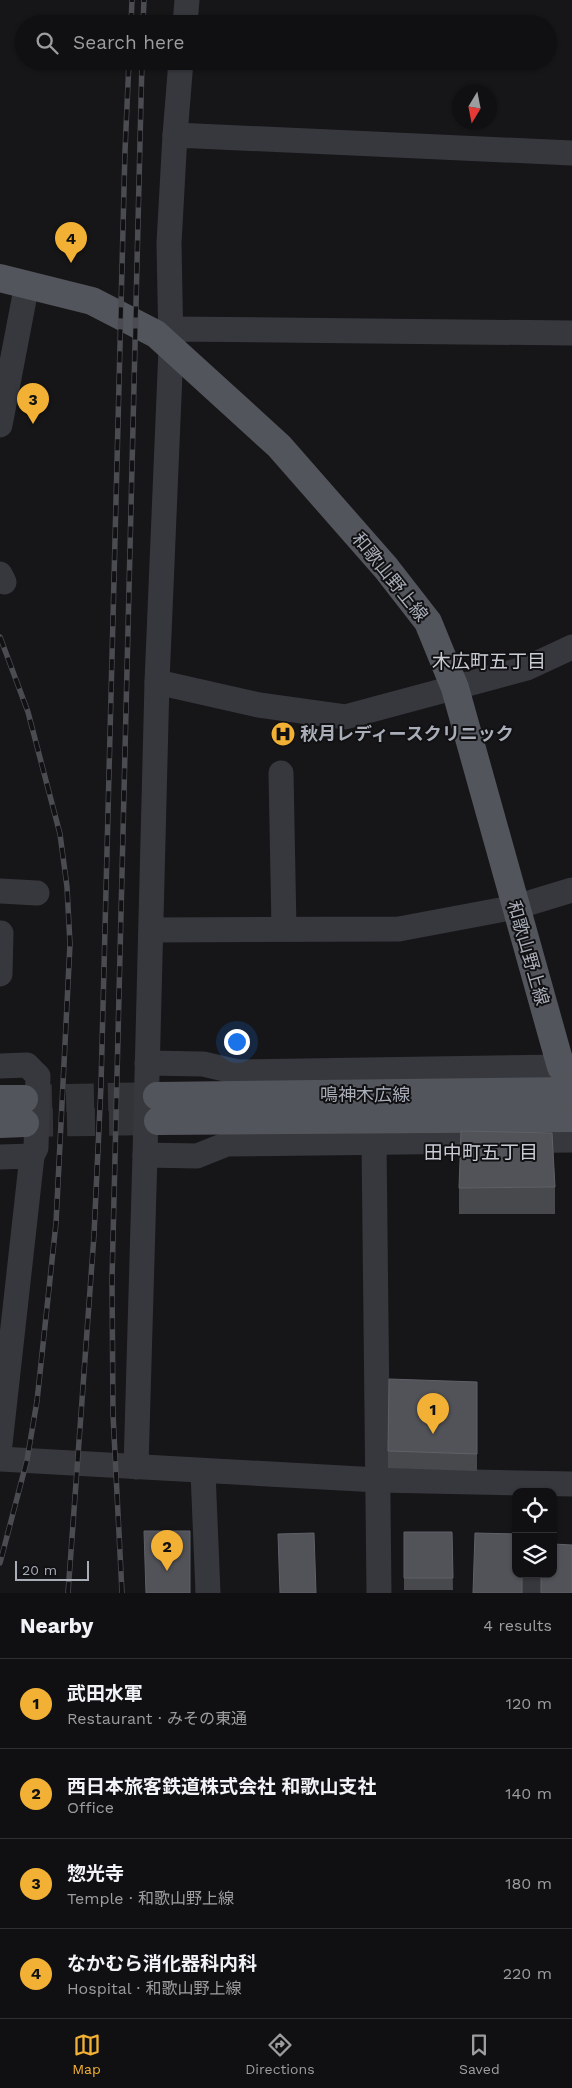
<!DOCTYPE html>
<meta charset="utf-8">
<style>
body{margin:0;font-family:"Work Sans","Noto Sans JP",sans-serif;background:#1e1e20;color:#f1f3f6}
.controls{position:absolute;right:15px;bottom:15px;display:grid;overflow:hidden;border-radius:10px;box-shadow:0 1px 4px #0004}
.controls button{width:45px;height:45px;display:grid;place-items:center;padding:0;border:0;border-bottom:1px solid #303032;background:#101012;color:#f1f3f6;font:25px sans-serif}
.compass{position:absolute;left:452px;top:85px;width:45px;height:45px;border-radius:50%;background:#101012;box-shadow:0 1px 4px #0004;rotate:190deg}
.scale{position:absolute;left:15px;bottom:12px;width:74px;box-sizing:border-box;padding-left:5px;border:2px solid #a8adb8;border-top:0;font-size:14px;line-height:18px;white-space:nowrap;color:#a8adb8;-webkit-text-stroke:4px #111113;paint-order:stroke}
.you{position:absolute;left:236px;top:1041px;width:18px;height:18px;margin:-12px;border:4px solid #fff;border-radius:50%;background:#1a73e8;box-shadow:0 0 0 8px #1a73e833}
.badge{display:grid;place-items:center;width:32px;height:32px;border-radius:50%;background:#f2b134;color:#111;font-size:16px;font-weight:700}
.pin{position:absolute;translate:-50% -41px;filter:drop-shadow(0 1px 2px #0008)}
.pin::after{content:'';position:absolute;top:26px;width:18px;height:15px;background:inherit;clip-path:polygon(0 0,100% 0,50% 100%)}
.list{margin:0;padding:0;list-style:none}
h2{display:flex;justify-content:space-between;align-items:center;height:65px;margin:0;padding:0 20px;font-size:21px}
h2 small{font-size:16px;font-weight:400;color:#9c9d9f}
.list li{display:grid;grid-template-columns:32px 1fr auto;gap:15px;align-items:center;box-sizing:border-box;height:90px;padding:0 20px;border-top:1px solid #303032}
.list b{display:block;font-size:19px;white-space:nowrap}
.list p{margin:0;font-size:16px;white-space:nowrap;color:#9c9d9f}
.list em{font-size:16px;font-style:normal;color:#9c9d9f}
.icon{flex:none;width:28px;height:28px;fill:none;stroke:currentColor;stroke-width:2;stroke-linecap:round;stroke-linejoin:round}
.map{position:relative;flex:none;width:572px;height:1593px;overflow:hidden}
.search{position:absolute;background:#101012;box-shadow:0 1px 4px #0004;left:15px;right:15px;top:15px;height:55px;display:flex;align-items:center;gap:12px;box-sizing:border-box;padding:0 18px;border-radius:28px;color:#9c9d9f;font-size:19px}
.sheet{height:425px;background:#101012}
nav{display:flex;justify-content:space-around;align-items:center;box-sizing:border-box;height:70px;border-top:1px solid #303032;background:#101012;font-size:14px;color:#9c9d9f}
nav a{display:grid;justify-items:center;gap:2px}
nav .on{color:#f2b134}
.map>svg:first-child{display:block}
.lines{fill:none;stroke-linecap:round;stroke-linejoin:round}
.major-tunnel{stroke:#333438;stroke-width:28;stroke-dasharray:28 14;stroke-linecap:butt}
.minor{stroke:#37383d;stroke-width:25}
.major{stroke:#53555c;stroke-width:28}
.rail-casing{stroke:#4a4c52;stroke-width:5.5}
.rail{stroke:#111113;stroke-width:4;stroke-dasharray:11;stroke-linecap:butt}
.wall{fill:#47494d}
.building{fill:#525359;stroke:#5f6168}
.labels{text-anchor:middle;stroke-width:4;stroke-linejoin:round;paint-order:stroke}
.street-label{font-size:18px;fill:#a8adb8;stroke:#111113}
.poi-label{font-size:18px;font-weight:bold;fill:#a8adb8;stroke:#111113;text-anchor:start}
.neighbourhood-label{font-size:19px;fill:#c9ccd4;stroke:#111113}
</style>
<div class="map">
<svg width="572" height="1593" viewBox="0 0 572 1593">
<rect width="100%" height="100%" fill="#161618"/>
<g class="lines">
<!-- major-tunnel -->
<g class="major-tunnel">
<polyline points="24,1099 157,1096"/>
<polyline points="25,1123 158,1121"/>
</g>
<!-- minor -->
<g class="minor">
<polyline points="185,24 187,0"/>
<polyline points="175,135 181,61"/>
<polyline points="572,153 175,135 169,243 171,349 157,682 259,705 345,717 527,668 572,647"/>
<polyline points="156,334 171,329 572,333"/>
<polyline points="0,425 27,284"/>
<polyline points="0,574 4,582"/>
<polyline points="281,773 284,929"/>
<polyline points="0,891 37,893"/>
<polyline points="152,930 399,929 516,907 572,890"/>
<polyline points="0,974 1,933"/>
<polyline points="147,1063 203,1064 238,1072 561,1067"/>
<polyline points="0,1066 27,1065 38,1076 36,1148 32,1156 0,1444"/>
<polyline points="374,1141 379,1593"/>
<polyline points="145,1155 157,682"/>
<polyline points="0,1157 32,1156"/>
<polyline points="0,1459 378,1480 572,1484"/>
<polyline points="136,1467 145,1155 197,1156 227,1144 572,1140"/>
<polyline points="203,1472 208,1593"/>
<polyline points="531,1593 532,1574"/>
</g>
<!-- major -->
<g class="major">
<polyline points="0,278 92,301 156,334 279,446 386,568 428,622 455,688 561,1067 572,1068"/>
<polyline points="157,1096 572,1091"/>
<polyline points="0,1099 24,1099"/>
<polyline points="158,1121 572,1118"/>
<polyline points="0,1124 25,1123"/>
</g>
<defs>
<g id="rail">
<polyline points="131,24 132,0"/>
<polyline points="143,24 144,0"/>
<polyline points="0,637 28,712 60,834 67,887 70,944 56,1223 37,1401 27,1460 0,1563"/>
<polyline points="68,1593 94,1235 101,1085 125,151 129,61"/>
<polyline points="122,1593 113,1414 112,1280 142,61"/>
</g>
</defs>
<!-- rail casing -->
<use href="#rail" class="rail-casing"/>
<!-- rail -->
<use href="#rail" class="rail"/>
</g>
<!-- wall -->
<g class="wall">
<polygon points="555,1187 555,1214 459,1214 459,1188"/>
<polygon points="477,1382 477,1471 388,1468 388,1451"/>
<polygon points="404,1532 452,1532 453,1590 404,1590"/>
</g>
<!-- building -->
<g class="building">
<polygon points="461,1131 552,1133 555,1187 459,1188"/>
<polygon points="389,1379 477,1382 477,1454 388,1451"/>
<polygon points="144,1531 190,1531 190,1593 146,1593"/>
<polygon points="404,1532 452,1532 453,1578 404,1578"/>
<polygon points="314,1533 316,1593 280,1593 278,1534"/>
<polygon points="475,1533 516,1534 516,1574 522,1574 522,1593 473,1593"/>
<polygon points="553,1544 572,1545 572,1593 541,1593 541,1574 553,1574"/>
</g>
<!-- icons -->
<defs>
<symbol id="hospital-disc" viewBox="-11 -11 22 22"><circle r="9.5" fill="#f2b134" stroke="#111113"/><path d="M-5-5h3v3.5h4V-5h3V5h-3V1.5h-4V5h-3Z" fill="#111"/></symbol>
</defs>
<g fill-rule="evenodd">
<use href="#hospital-disc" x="269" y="720" width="28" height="28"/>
</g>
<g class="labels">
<!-- street labels -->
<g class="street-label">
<text transform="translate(390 577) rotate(51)" y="6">和歌山野上線</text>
<text transform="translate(528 953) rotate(74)" y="6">和歌山野上線</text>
<text x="365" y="1101">鳴神木広線</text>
</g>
<!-- poi labels -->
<g class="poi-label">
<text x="300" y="740">秋月レディースクリニック</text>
</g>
<!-- neighbourhood labels -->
<g class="neighbourhood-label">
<text x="489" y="668">木広町五丁目</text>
<text x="481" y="1159">田中町五丁目</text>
</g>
</g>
</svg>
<div class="controls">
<button><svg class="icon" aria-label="locate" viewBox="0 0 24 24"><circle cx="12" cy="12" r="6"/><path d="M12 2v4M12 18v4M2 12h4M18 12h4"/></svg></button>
<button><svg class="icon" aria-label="layers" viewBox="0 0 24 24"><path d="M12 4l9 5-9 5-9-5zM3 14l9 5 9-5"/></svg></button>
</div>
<svg class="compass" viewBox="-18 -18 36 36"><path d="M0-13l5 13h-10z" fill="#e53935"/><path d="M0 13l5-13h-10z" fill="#9c9d9f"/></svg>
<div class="scale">20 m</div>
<div class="you"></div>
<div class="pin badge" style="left:433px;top:1434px">1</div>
<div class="pin badge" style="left:167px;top:1571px">2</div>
<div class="pin badge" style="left:33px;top:424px">3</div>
<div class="pin badge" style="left:71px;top:263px">4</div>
<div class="search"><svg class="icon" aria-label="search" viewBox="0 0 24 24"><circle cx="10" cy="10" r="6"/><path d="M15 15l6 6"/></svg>Search here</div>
</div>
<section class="sheet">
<h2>Nearby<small>4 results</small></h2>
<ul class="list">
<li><span class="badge">1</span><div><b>武田水軍</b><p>Restaurant · みその東通</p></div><em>120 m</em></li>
<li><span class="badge">2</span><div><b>西日本旅客鉄道株式会社 和歌山支社</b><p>Office</p></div><em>140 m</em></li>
<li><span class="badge">3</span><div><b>惣光寺</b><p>Temple · 和歌山野上線</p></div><em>180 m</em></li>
<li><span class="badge">4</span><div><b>なかむら消化器科内科</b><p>Hospital · 和歌山野上線</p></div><em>220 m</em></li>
</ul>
</section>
<nav>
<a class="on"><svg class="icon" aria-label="map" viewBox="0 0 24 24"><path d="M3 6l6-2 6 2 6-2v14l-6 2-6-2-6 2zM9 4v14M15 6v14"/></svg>Map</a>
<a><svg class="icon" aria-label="directions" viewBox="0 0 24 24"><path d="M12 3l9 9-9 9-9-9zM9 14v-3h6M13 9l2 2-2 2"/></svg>Directions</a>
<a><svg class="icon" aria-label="saved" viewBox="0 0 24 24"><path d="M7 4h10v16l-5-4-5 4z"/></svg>Saved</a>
</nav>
